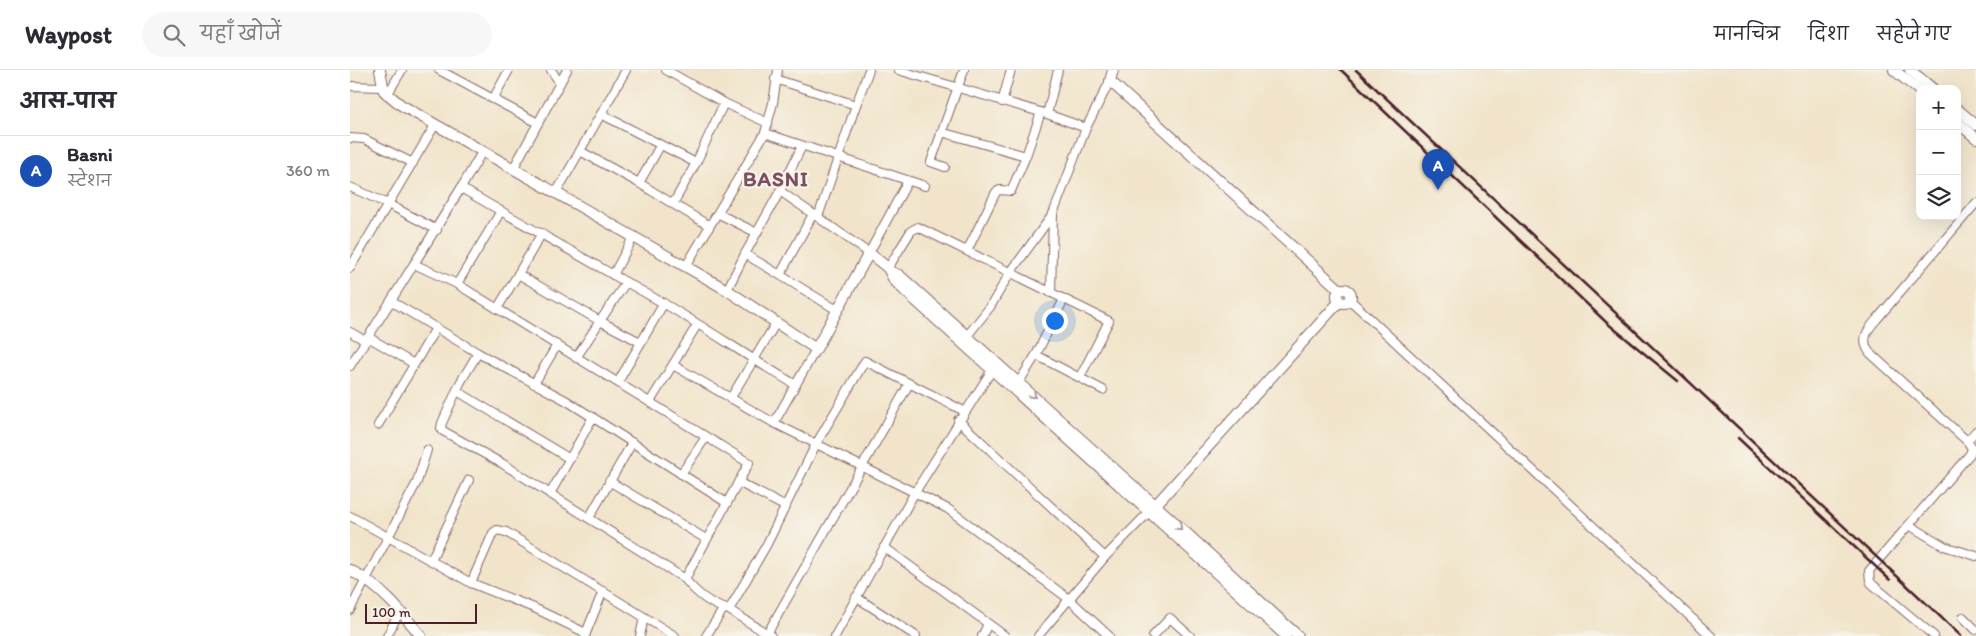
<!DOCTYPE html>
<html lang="hi">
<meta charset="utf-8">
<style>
body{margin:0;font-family:Itim,"Playpen Sans Deva",sans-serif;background:#f7f7f7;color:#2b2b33}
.controls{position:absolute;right:15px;top:15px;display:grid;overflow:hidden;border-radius:10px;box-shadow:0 5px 20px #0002}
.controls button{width:45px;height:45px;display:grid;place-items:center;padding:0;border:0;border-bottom:1px solid #e1e1e2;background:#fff;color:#2b2b33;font:25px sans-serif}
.scale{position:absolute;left:15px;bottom:12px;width:112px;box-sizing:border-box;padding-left:5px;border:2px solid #4a1f2b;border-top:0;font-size:14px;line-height:18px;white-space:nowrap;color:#4a1f2b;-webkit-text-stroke:4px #f7f3e8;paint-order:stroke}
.you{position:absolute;left:704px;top:250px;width:18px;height:18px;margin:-12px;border:4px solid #fff;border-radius:50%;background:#1a73e8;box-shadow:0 0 0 8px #1a73e833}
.badge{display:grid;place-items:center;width:32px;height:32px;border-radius:50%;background:#db2777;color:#fff;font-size:16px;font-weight:700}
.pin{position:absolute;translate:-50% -41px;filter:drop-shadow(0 1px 2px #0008)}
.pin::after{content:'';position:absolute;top:26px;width:18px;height:15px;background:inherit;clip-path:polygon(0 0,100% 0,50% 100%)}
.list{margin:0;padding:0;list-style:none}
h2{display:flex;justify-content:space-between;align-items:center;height:65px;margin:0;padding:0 20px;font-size:21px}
h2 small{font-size:16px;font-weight:400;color:#7c7c81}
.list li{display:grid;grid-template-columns:32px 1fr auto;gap:15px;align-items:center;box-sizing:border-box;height:70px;padding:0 20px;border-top:1px solid #e1e1e2}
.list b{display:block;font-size:19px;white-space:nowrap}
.list p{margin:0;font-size:16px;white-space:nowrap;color:#7c7c81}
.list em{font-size:16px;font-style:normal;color:#7c7c81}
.icon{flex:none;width:28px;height:28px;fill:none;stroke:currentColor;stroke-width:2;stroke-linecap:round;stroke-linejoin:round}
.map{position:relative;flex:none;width:1626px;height:566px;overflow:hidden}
header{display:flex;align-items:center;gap:30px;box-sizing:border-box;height:70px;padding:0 25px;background:#fff;border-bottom:1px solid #e1e1e2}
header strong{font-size:24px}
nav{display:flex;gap:28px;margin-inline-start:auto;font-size:18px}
.search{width:350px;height:45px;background:#f7f7f7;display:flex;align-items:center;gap:12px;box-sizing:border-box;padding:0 18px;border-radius:28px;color:#7c7c81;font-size:19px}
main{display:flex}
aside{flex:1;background:#fff}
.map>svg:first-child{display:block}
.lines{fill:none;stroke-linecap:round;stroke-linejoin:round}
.minor-casing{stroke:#846463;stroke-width:10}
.tertiary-casing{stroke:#846463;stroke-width:12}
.minor{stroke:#fff;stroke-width:8}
.tertiary{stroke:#fff;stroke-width:10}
.rail{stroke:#4a1f2b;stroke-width:2.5}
.oneway{stroke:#ae9aa0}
.labels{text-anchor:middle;stroke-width:4.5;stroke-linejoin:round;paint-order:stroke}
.district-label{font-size:21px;font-weight:bold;letter-spacing:1px;fill:#7d4f60;stroke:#f7f3e8}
</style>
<header>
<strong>Waypost</strong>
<div class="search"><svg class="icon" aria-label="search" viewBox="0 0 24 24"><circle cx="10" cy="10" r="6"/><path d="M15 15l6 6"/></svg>यहाँ खोजें</div>
<nav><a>मानचित्र</a><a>दिशा</a><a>सहेजे गए</a></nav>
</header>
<main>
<aside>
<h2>आस-पास<small></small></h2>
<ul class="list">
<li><span class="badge" style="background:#1a4fb4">A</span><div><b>Basni</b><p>स्टेशन</p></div><em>360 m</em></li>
</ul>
</aside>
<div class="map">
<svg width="1626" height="566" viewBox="0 0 1626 566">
<rect width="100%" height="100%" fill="#f7f3e8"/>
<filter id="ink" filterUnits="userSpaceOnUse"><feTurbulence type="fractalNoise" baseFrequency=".02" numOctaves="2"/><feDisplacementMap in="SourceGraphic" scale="10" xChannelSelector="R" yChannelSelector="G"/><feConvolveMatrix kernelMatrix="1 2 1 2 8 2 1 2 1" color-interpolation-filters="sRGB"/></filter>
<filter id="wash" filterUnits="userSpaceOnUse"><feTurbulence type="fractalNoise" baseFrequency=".0096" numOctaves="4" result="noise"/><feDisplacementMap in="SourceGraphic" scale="20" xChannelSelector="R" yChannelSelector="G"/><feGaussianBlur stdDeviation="1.12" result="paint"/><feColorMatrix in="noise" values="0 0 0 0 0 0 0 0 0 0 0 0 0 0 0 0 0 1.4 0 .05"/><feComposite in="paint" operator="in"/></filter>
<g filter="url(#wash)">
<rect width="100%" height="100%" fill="#f1e4ca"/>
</g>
<g filter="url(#ink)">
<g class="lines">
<defs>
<g id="minor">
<polyline points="89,0 188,53"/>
<polyline points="201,0 210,13"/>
<polyline points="316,0 374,33 346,93 323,134 358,155"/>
<polyline points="548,0 697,44 736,58"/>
<polyline points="425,9 506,35 519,0"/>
<polyline points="0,16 32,17"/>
<polyline points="37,25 52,0"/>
<polyline points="143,29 159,0"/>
<polyline points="652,32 661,0"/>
<polyline points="374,33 418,53"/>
<polyline points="251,44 346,93"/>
<polyline points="697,44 708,0"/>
<polyline points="591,62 676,86 661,121 650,120 646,122 617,181"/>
<polyline points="415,63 575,116"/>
<polyline points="0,68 14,69 63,93"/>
<polyline points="452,76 430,121 519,183 558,111"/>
<polyline points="230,81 289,113 323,134"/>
<path d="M132,82l-21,36c67,39 135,77 202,115 45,26 88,56 133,82"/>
<polyline points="676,86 691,42"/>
<polyline points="595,97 581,92 614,0"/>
<polyline points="163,99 217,0"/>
<polyline points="289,113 310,76"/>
<polyline points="0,117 38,134 87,160"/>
<polyline points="206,123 276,0"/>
<polyline points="369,144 407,163"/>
<polyline points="463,144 430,205 487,240"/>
<polyline points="468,147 506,35"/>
<polyline points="192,163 168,204 250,251 275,214"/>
<polyline points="395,184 430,121"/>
<polyline points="64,194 111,118"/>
<polyline points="336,196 415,63 423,33 428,0"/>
<polyline points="0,198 85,55"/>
<polyline points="538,198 561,161 568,157 714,229 686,285 669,312"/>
<polyline points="263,205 284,166"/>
<polyline points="107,214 151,141"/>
<polyline points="377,220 395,184 430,205"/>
<polyline points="701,223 703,144 736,58 760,11"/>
<polyline points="714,229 759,251 730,307"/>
<polyline points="1000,230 1361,566"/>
<polyline points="41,231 128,283 217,331 377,433"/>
<polyline points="147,239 168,204"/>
<polyline points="0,262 16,271"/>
<polyline points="617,266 640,237 660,203 703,144"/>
<polyline points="18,267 64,294"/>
<polyline points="466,279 424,353 598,439 719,529 759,566"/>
<path d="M128,283l-18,30 -18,40 -1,5 2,3 60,33 182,115c11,14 26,26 44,31"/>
<polyline points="686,285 753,320"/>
<polyline points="226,288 250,251 290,272"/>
<polyline points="323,295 424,353"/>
<polyline points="0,296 64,194 107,214 399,393 335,509"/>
<polyline points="268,312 314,233"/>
<polyline points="184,314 207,275"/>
<polyline points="107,321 220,389"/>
<polyline points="380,329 426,253"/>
<polyline points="300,332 347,255"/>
<polyline points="608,350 755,487"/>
<polyline points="28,355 86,258"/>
<polyline points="1617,371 1626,361"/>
<polyline points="331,404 356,367"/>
<polyline points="259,411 356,469"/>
<polyline points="388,412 436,437"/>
<polyline points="200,424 243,347"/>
<polyline points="0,446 121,513"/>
<polyline points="239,448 282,373"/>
<polyline points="1559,455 1594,476 1626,486"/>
<polyline points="534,477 655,566"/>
<polyline points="81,490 119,410"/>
<polyline points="506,527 566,566"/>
<polyline points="0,540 67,412 77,380"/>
<polyline points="1613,547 1626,560"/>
<polyline points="236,563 253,521"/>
<polyline points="417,564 559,314"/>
<polyline points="37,566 50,541"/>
<polyline points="235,566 236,563 184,538 121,513 143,463 147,460 156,462 294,547"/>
<polyline points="290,566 294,547 325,566"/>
<polyline points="356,566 374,538"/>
<polyline points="421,566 379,540 417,474 466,374 515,291 614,341"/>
<polyline points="485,566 565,422 642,300"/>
<polyline points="632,566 638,554"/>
<polyline points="688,566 755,487 799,442"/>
<polyline points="803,566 820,548 840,566"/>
<path d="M1584,566l-62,-52 -2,-3 -1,-10 101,-117 2,-6 -5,-7 -97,-88c-10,-13 -3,-23 7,-34l99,-116"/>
</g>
<g id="tertiary">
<polyline points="30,0 34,21 51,35 377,220 466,279 519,183 538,198 544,210 555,221 936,566"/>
<polyline points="763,0 760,11 990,220"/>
<polyline points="1544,0 1570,21"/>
<polyline points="1560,0 1583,19"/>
<polyline points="1607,39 1626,55"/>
<polyline points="1607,52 1626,68"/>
<path d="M541,202l8,3c85,76 170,155 256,230 49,43 95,88 143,131"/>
<circle cx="994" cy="226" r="7"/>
<polyline points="801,440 990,231"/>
<path d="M0,500c30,16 50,40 71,66"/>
</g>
</defs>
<!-- minor casing -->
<use href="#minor" class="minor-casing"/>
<!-- tertiary casing -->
<use href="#tertiary" class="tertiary-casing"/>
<!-- minor -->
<use href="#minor" class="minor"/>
<!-- tertiary -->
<use href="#tertiary" class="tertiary"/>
<!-- rail -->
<g class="rail">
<polyline points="991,0 1257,253 1328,311"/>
<polyline points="1006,0 1611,566"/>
<polyline points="1388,368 1540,510"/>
</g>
</g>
<!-- one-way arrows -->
<defs><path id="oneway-chevron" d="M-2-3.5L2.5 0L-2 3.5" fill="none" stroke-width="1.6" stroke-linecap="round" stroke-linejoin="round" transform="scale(1.25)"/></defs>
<g class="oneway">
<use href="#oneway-chevron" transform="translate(683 325) rotate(43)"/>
<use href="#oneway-chevron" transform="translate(829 457) rotate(43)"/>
</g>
</g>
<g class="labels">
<!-- district labels -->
<g class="district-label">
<text x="426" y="116">BASNI</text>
</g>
</g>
</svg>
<div class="controls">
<button>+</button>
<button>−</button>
<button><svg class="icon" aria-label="layers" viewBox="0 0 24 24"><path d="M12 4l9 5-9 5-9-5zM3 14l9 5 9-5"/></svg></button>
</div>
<div class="scale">100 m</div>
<div class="you"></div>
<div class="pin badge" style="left:1088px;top:120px;background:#1a4fb4">A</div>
</div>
</main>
